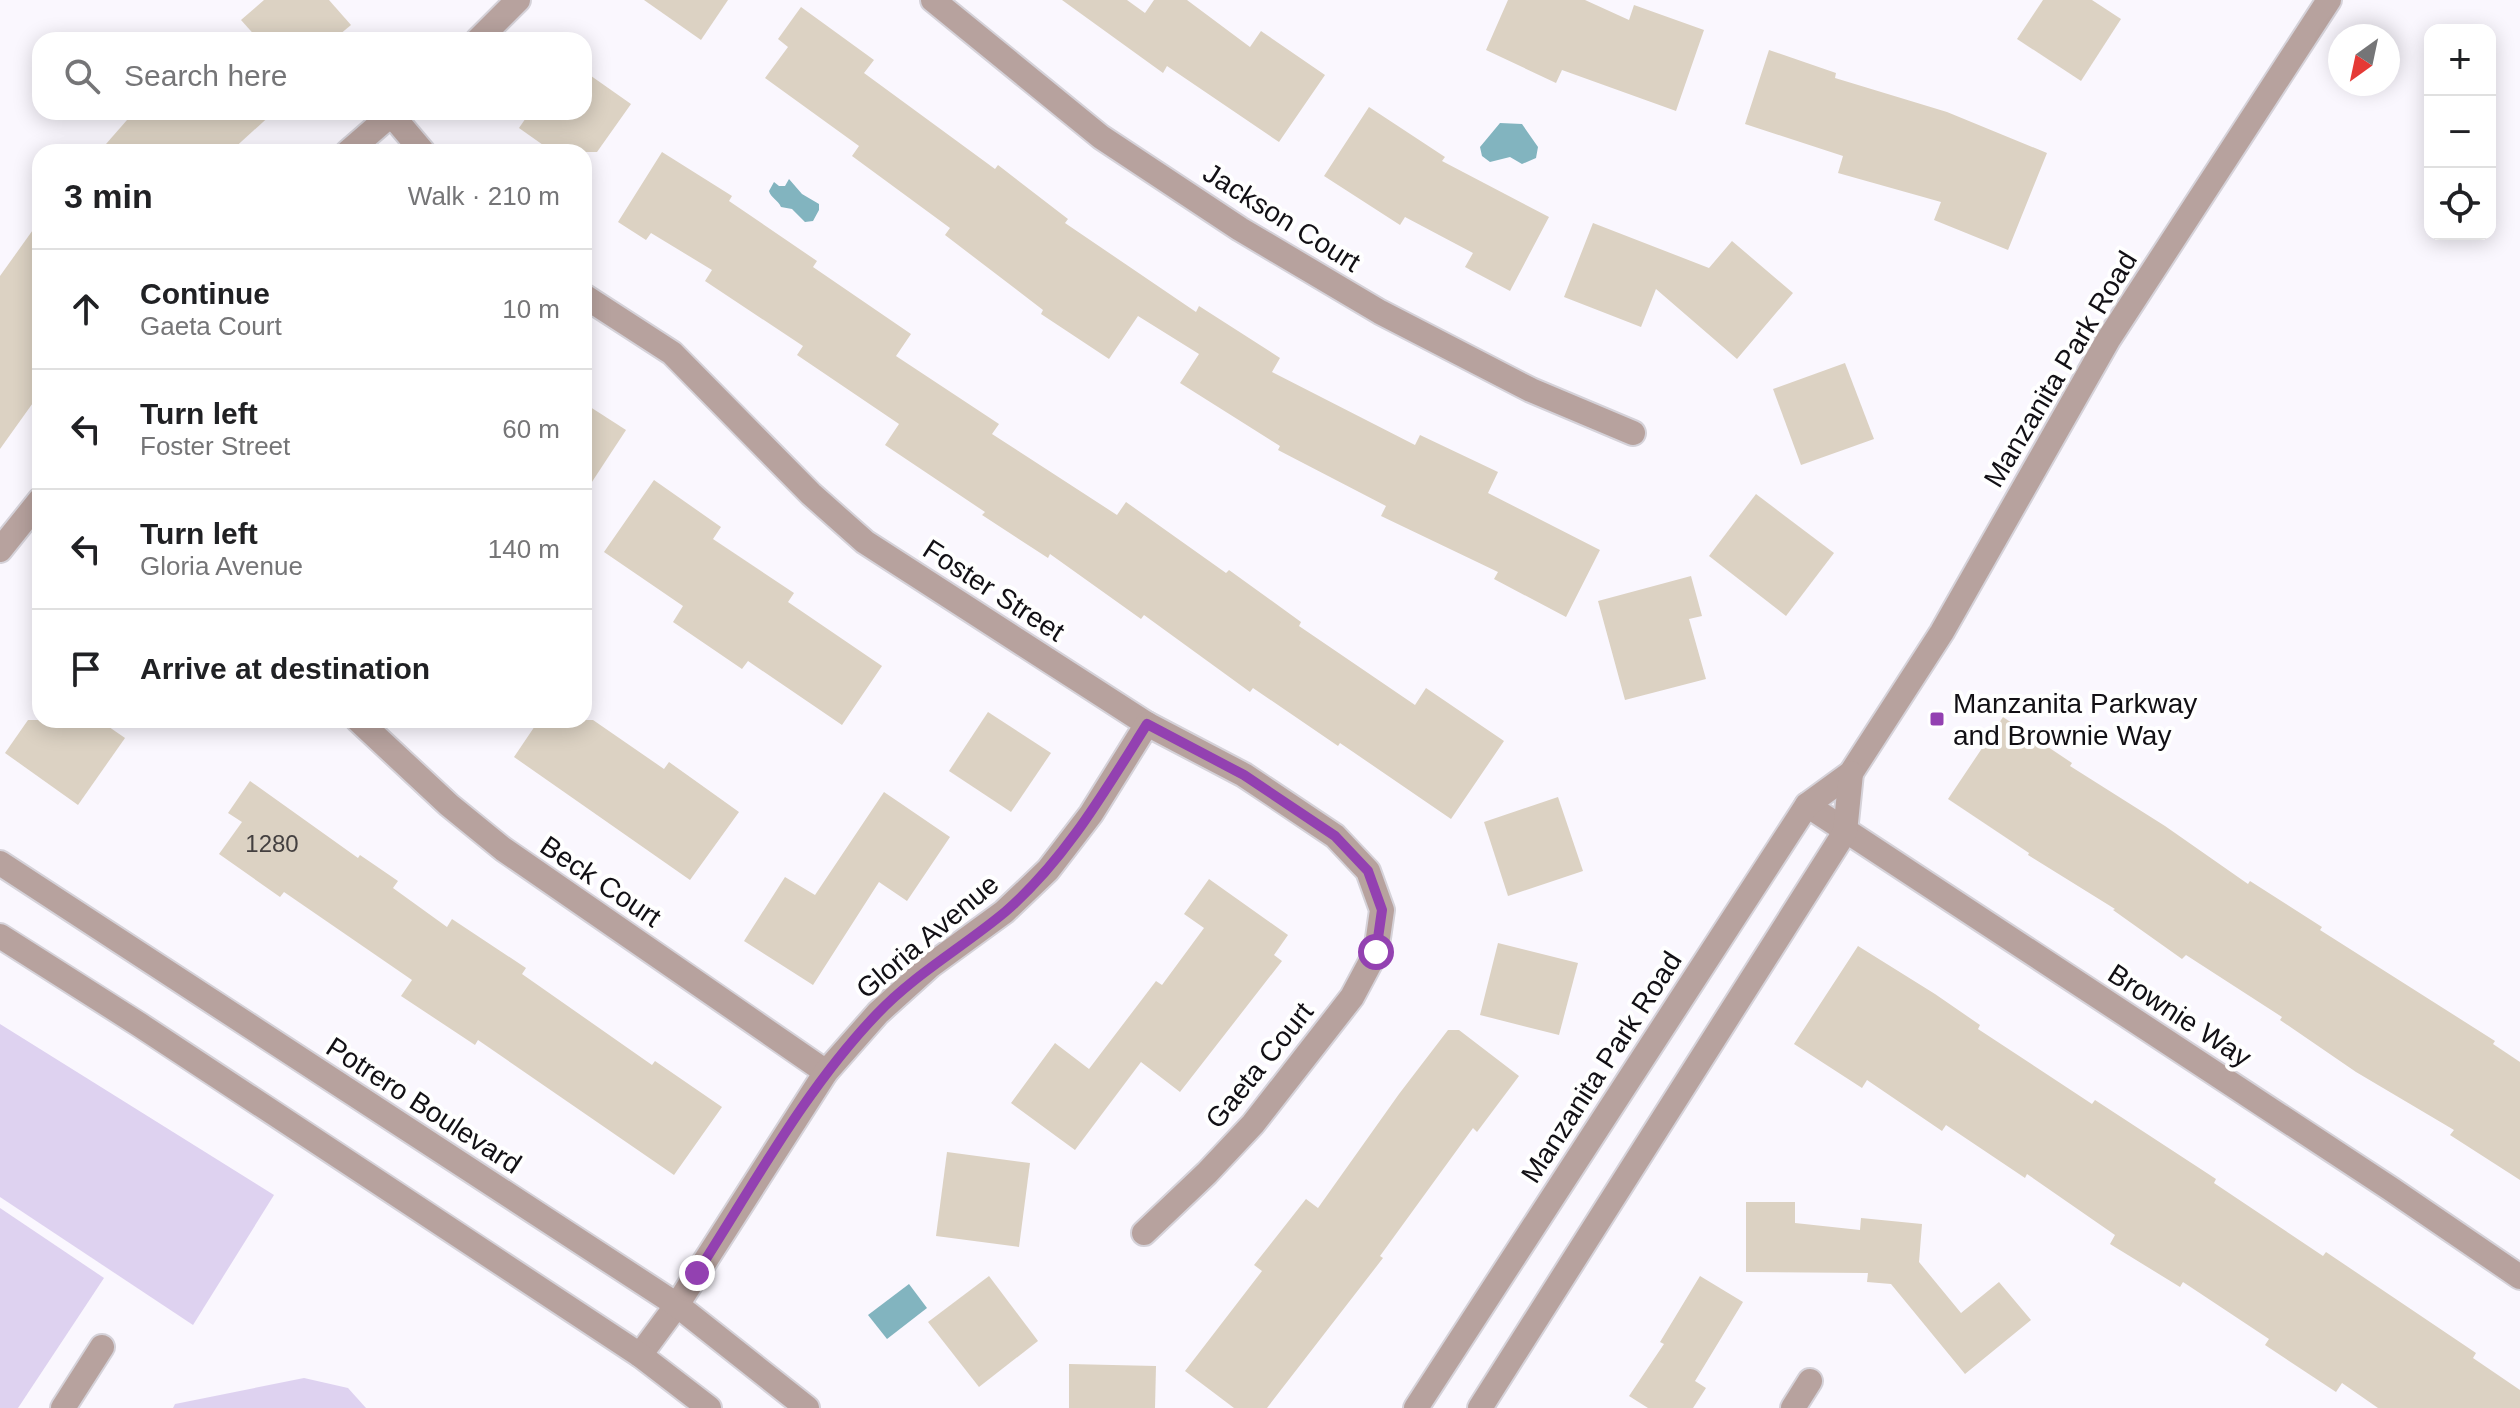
<!DOCTYPE html>
<meta charset="utf-8">
<style>
body{margin:0;font-family:Helvetica,sans-serif;background:#f2f2f2;color:#202124}
.controls{position:absolute;right:24px;top:24px;display:grid;overflow:hidden;border-radius:16px;box-shadow:0 4px 20px #0003}
.controls button{width:72px;height:72px;display:grid;place-items:center;padding:0;border:0;border-bottom:2px solid #e0e0e0;background:#fff;color:#202124;font:40px sans-serif}
.compass{position:absolute;left:2328px;top:24px;width:72px;height:72px;border-radius:50%;background:#fff;box-shadow:0 4px 20px #0003;rotate:213deg}
.stop{position:absolute;width:24px;height:24px;margin:-18px;border:6px solid #9341b1;border-radius:50%;background:#fff}
.stop.end{background:#9341b1;border-color:#fff;box-shadow:0 2px 8px #0008}
.list{margin:0;padding:0;list-style:none}
h2{display:flex;justify-content:space-between;align-items:center;height:104px;margin:0;padding:0 32px;font-size:34px}
h2 small{font-size:26px;font-weight:400;color:#757577}
.list li{display:grid;grid-template-columns:52px 1fr auto;gap:24px;align-items:center;box-sizing:border-box;height:120px;padding:0 32px;border-top:2px solid #e0e0e0}
.list b{display:block;font-size:30px;white-space:nowrap}
.list p{margin:0;font-size:26px;white-space:nowrap;color:#757577}
.list em{font-size:26px;font-style:normal;color:#757577}
.icon{flex:none;width:44px;height:44px;fill:none;stroke:currentColor;stroke-width:2;stroke-linecap:round;stroke-linejoin:round}
.map{position:relative;flex:none;width:2520px;height:1408px;overflow:hidden}
.search{position:absolute;background:#fff;box-shadow:0 4px 20px #0003;left:32px;top:32px;width:560px;height:88px;display:flex;align-items:center;gap:20px;box-sizing:border-box;padding:0 28px;border-radius:24px;color:#757577;font-size:30px}
.panel{position:absolute;background:#fff;box-shadow:0 4px 20px #0003;left:32px;top:144px;width:560px;height:584px;border-radius:24px}
.map>svg:first-child{display:block}
.green{fill:#ded2f0}
.water{fill:#82b4bf}
.building{fill:#dcd2c3}
.lines{fill:none;stroke-linecap:round;stroke-linejoin:round}
.minor-casing{stroke:#d5d2d9;stroke-width:28}
.tertiary-casing{stroke:#d5d2d9;stroke-width:28}
.minor{stroke:#b7a29e;stroke-width:24}
.tertiary{stroke:#b7a29e;stroke-width:24}
.route{stroke:#9341b1;stroke-width:10}
.poi-dot{fill:#9341b1;stroke:#fff;stroke-width:3}
.labels{text-anchor:middle;stroke-width:8;stroke-linejoin:round;paint-order:stroke}
.number-label{font-size:24px;fill:#444040}
.street-label{font-size:28px;fill:#121015;stroke:#fff}
.poi-label{font-size:28px;fill:#121015;stroke:#fff;text-anchor:start}
</style>
<div class="map">
<svg width="2520" height="1408" viewBox="0 0 2520 1408">
<rect width="100%" height="100%" fill="#faf7fe"/>
<!-- green -->
<g class="green">
<polygon points="0,1024 274,1195 193,1325 0,1197"/>
<polygon points="0,1208 104,1278 18,1408 0,1408"/>
<polygon points="304,1378 348,1388 366,1408 173,1408 175,1404"/>
</g>
<!-- water -->
<g class="water">
<polygon points="1500,123 1522,124 1538,147 1536,158 1522,164 1510,157 1490,162 1482,156 1480,147"/>
<path d="M789,179l13,15 17,10v6l-6,11 -8,1 -13,-13 -11,-2c-3,-7 -10,-9 -12,-16l5,-9 5,4h6z"/>
<polygon points="909,1284 927,1308 887,1339 868,1315"/>
</g>
<!-- building -->
<g class="building">
<polygon points="264,0 329,0 351,25 333,40 259,40 241,20"/>
<polygon points="644,0 728,0 701,40"/>
<polygon points="1062,0 1127,0 1145,13 1154,0 1187,0 1250,47 1261,31 1325,75 1279,142 1167,66 1163,73"/>
<polygon points="1508,0 1585,0 1629,20 1634,5 1704,30 1676,111 1562,70 1556,83 1486,50"/>
<polygon points="2043,0 2092,0 2121,19 2081,81 2017,39"/>
<polygon points="801,7 874,60 864,73 995,169 998,165 1068,219 1065,223 1196,312 1199,306 1280,358 1272,372 1415,445 1420,435 1498,472 1488,493 1600,550 1566,617 1494,579 1498,572 1381,516 1386,506 1278,450 1280,446 1180,383 1199,354 1138,316 1109,359 1041,314 1043,310 945,235 950,228 852,156 859,146 765,78 788,47 778,39"/>
<polygon points="1769,50 1836,73 1835,78 1947,112 2047,153 2008,250 1934,220 1941,202 1838,173 1843,156 1745,124"/>
<polygon points="584,71 631,104 597,152 553,152 519,128 530,112 584,112"/>
<polygon points="1369,107 1445,157 1442,161 1549,217 1510,291 1465,267 1473,253 1405,217 1400,225 1324,176"/>
<polygon points="134,112 274,112 230,152 99,152"/>
<polygon points="662,152 732,196 729,201 817,261 813,267 911,334 896,356 999,424 992,434 1117,515 1126,502 1226,573 1229,570 1301,622 1299,626 1415,705 1426,688 1504,741 1451,819 1340,743 1338,746 1253,688 1250,692 1144,615 1141,619 1050,554 1048,558 982,515 985,512 885,445 899,424 797,355 803,346 705,281 712,270 651,233 646,240 618,222"/>
<polygon points="40,220 40,393 0,449 0,276"/>
<polygon points="1593,223 1709,268 1732,241 1793,293 1737,359 1656,289 1641,327 1564,297"/>
<polygon points="1845,363 1874,439 1801,465 1773,389"/>
<polygon points="584,403 626,430 584,494"/>
<polygon points="654,480 721,527 713,539 794,593 788,602 882,666 842,725 748,661 742,669 673,622 683,606 604,552"/>
<polygon points="1756,494 1834,553 1786,616 1709,556"/>
<polygon points="1691,576 1702,616 1689,619 1706,679 1625,700 1598,601"/>
<polygon points="988,712 1051,753 1011,812 949,771"/>
<polygon points="2003,717 2072,763 2070,766 2165,826 2248,884 2250,881 2322,927 2320,930 2495,1041 2493,1044 2520,1062 2520,1180 2450,1135 2454,1130 2356,1072 2280,1020 2282,1017 2186,955 2182,959 2113,910 2115,909 2028,855 2029,853 1948,799"/>
<polygon points="28,720 99,720 125,738 78,805 5,753"/>
<polygon points="539,720 593,720 664,769 669,762 739,812 690,880 514,757"/>
<polygon points="250,781 358,858 360,855 398,881 393,888 447,927 452,919 526,968 522,974 652,1065 655,1061 722,1107 674,1175 478,1040 475,1045 401,996 412,980 284,892 280,897 219,854 242,822 228,813"/>
<polygon points="884,792 950,837 907,901 879,882 813,985 744,941 785,877 815,895"/>
<polygon points="1558,797 1583,871 1508,896 1484,822"/>
<polygon points="1209,879 1288,935 1274,955 1282,961 1180,1092 1141,1062 1075,1150 1011,1103 1055,1043 1089,1069 1156,981 1162,985 1204,928 1184,914"/>
<polygon points="1498,943 1578,963 1559,1035 1480,1015"/>
<polygon points="1858,946 1935,994 1980,1025 1978,1029 2092,1104 2095,1100 2216,1179 2214,1183 2323,1256 2326,1252 2476,1353 2473,1358 2520,1390 2520,1408 2378,1408 2342,1383 2336,1392 2265,1345 2269,1339 2183,1282 2180,1287 2110,1244 2115,1235 2027,1174 2025,1178 1946,1125 1942,1131 1867,1080 1862,1088 1794,1044"/>
<polygon points="1448,1030 1459,1030 1519,1076 1477,1132 1473,1128 1380,1256 1383,1258 1267,1408 1234,1408 1185,1371 1262,1271 1254,1265 1306,1199 1318,1208 1399,1094"/>
<polygon points="947,1152 1030,1163 1019,1247 936,1236"/>
<polygon points="1746,1202 1795,1202 1795,1223 1860,1230 1861,1218 1922,1224 1919,1262 1961,1313 1999,1282 2031,1320 1965,1374 1891,1284 1867,1282 1868,1273 1746,1272"/>
<polygon points="989,1276 1038,1341 979,1387 928,1322"/>
<polygon points="1700,1276 1743,1302 1695,1381 1706,1388 1693,1408 1648,1408 1629,1396 1664,1344 1660,1342"/>
<polygon points="1069,1364 1156,1366 1155,1408 1069,1408"/>
</g>
<g class="lines">
<defs>
<g id="minor">
<polyline points="933,0 1101,137 1240,229 1380,312 1531,390 1633,433"/>
<polyline points="478,40 518,0"/>
<polyline points="391,114 423,152"/>
<polyline points="348,152 394,112"/>
<polyline points="584,296 672,353 811,494 865,542 1147,724 1244,775 1335,836 1368,871 1382,910 1376,952 1352,997 1253,1124 1207,1173 1144,1233"/>
<polyline points="0,550 40,500"/>
<polyline points="358,720 449,805 503,849 826,1072"/>
<polyline points="1807,805 2391,1189 2520,1277"/>
<polyline points="640,1355 677,1305 826,1072 878,1013 930,966 1004,912 1048,870 1091,814 1147,724"/>
<polyline points="63,1408 102,1347"/>
<polyline points="1793,1408 1810,1381"/>
</g>
<g id="tertiary">
<polyline points="0,863 677,1305 807,1408"/>
<polyline points="0,936 140,1025 640,1355 709,1408"/>
<polyline points="1416,1408 1807,805 1851,773 1942,632 2108,340 2329,0"/>
<polyline points="1480,1408 1845,832 1851,773"/>
</g>
</defs>
<!-- minor casing -->
<use href="#minor" class="minor-casing"/>
<!-- tertiary casing -->
<use href="#tertiary" class="tertiary-casing"/>
<!-- minor -->
<use href="#minor" class="minor"/>
<!-- tertiary -->
<use href="#tertiary" class="tertiary"/>
</g>
<g class="lines">
<!-- route -->
<path class="route" d="M697,1273c56,-87 108,-184 180,-259 38,-40 86,-67 128,-102 60,-52 100,-121 142,-188l97,51 91,61 33,35 14,39 -6,42"/>
</g>
<!-- markers -->
<rect class="poi-dot" x="1929" y="711" width="16" height="16" rx="4"/>
<g class="labels">
<!-- number labels -->
<g class="number-label">
<text x="272" y="852">1280</text>
</g>
<!-- street labels -->
<g class="street-label">
<text transform="translate(1282 217) rotate(32)" y="10">Jackson Court</text>
<text transform="translate(2060 369) rotate(-59)" y="10">Manzanita Park Road</text>
<text transform="translate(994 590) rotate(33)" y="10">Foster Street</text>
<text transform="translate(601 881) rotate(34)" y="10">Beck Court</text>
<text transform="translate(927 936) rotate(-40)" y="10">Gloria Avenue</text>
<text transform="translate(2180 1015) rotate(33)" y="10">Brownie Way</text>
<text transform="translate(1259 1065) rotate(-51)" y="10">Gaeta Court</text>
<text transform="translate(1601 1067) rotate(-57)" y="10">Manzanita Park Road</text>
<text transform="translate(424 1105) rotate(33)" y="10">Potrero Boulevard</text>
</g>
<!-- poi labels -->
<g class="poi-label">
<text x="1953" y="713">Manzanita Parkway<tspan x="1953" dy="32">and Brownie Way</tspan></text>
</g>
</g>
</svg>
<div class="controls">
<button>+</button>
<button>−</button>
<button><svg class="icon" aria-label="locate" viewBox="0 0 24 24"><circle cx="12" cy="12" r="6"/><path d="M12 2v4M12 18v4M2 12h4M18 12h4"/></svg></button>
</div>
<svg class="compass" viewBox="-18 -18 36 36"><path d="M0-13l5 13h-10z" fill="#e53935"/><path d="M0 13l5-13h-10z" fill="#757577"/></svg>
<div class="stop" style="left:1376px;top:952px"></div>
<div class="stop end" style="left:697px;top:1273px"></div>
<div class="search"><svg class="icon" aria-label="search" viewBox="0 0 24 24"><circle cx="10" cy="10" r="6"/><path d="M15 15l6 6"/></svg>Search here</div>
<section class="panel">
<h2>3 min<small>Walk · 210 m</small></h2>
<ul class="list">
<li><svg class="icon" aria-label="ahead" viewBox="0 0 24 24"><path d="M12 20V5M6 11l6-6 6 6"/></svg><div><b>Continue</b><p>Gaeta Court</p></div><em>10 m</em></li>
<li><svg class="icon" aria-label="left" viewBox="0 0 24 24"><path d="M17 20v-9H6M10 6l-5 5 5 5"/></svg><div><b>Turn left</b><p>Foster Street</p></div><em>60 m</em></li>
<li><svg class="icon" aria-label="left" viewBox="0 0 24 24"><path d="M17 20v-9H6M10 6l-5 5 5 5"/></svg><div><b>Turn left</b><p>Gloria Avenue</p></div><em>140 m</em></li>
<li><svg class="icon" aria-label="arrive" viewBox="0 0 24 24"><path d="M6 21V4h12l-3 4 3 4H6"/></svg><div><b>Arrive at destination</b></div></li>
</ul>
</section>
</div>
